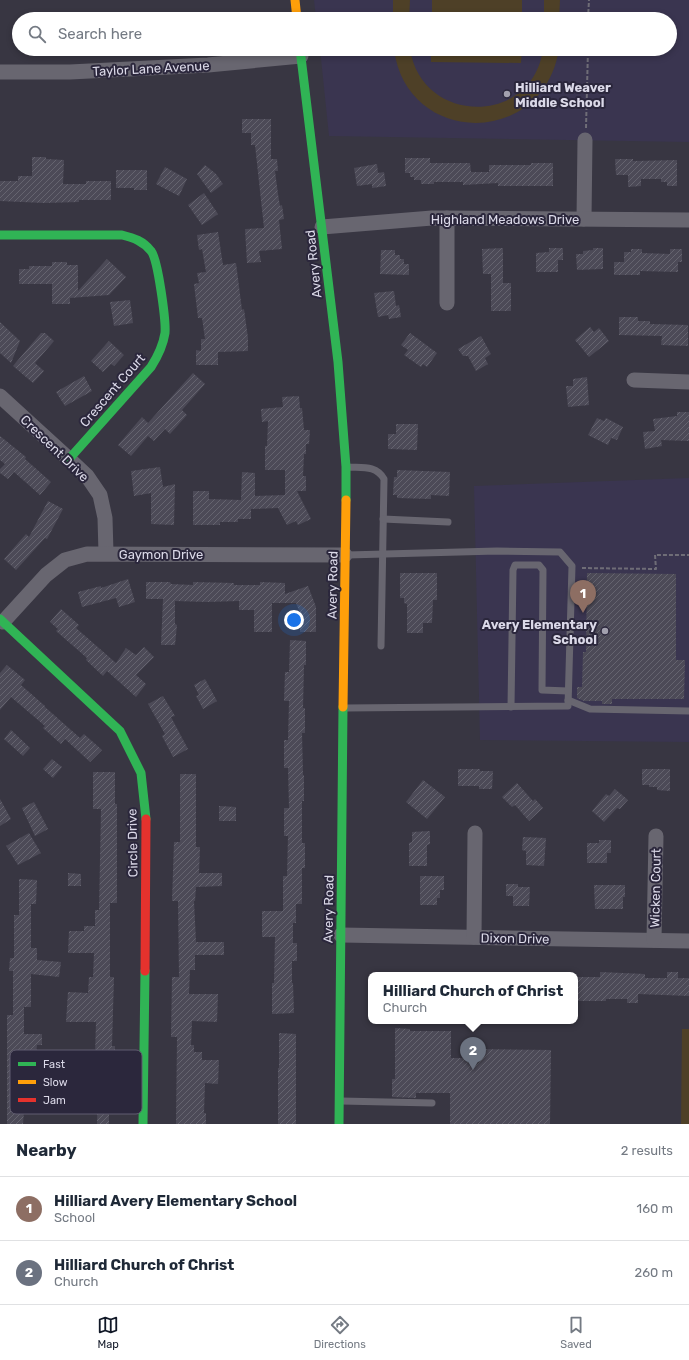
<!DOCTYPE html>
<style>
body{margin:0;font-family:Rubik,sans-serif;background:#f6f6f7;color:#1f2937}
.you{position:absolute;left:294px;top:620px;width:14px;height:14px;margin:-10px;border:3px solid #fff;border-radius:50%;background:#1a73e8;box-shadow:0 0 0 6px #1a73e833}
.badge{display:grid;place-items:center;width:26px;height:26px;border-radius:50%;background:#111827;color:#fff;font-size:13px;font-weight:700}
.pin{position:absolute;translate:-50% -33px;filter:drop-shadow(0 1px 2px #0008)}
.pin::after{content:'';position:absolute;top:21px;width:14px;height:12px;background:inherit;clip-path:polygon(0 0,100% 0,50% 100%)}
.popup{position:absolute;left:368px;top:972px;width:210px;height:52px;box-sizing:border-box;display:grid;place-content:center;border-radius:8px;background:#fff;filter:drop-shadow(0 1px 3px #0005);font-size:13px;white-space:nowrap;color:#747a83}
.popup b{font-size:15px;color:#1f2937}
.popup::after{content:'';position:absolute;left:50%;top:100%;margin-left:-8px;border:8px solid transparent;border-top-color:#fff}
.list{margin:0;padding:0;list-style:none}
h2{display:flex;justify-content:space-between;align-items:center;height:52px;margin:0;padding:0 16px;font-size:17px}
h2 small{font-size:13px;font-weight:400;color:#747a83}
.list li{display:grid;grid-template-columns:26px 1fr auto;gap:12px;align-items:center;box-sizing:border-box;height:64px;padding:0 16px;border-top:1px solid #e0e1e3}
.list b{display:block;font-size:15px;white-space:nowrap}
.list p{margin:0;font-size:13px;white-space:nowrap;color:#747a83}
.list em{font-size:13px;font-style:normal;color:#747a83}
.icon{flex:none;width:22px;height:22px;fill:none;stroke:currentColor;stroke-width:2;stroke-linecap:round;stroke-linejoin:round}
.map{position:relative;flex:none;width:689px;height:1124px;overflow:hidden}
.search{position:absolute;background:#fff;box-shadow:0 2px 6px #0003;left:12px;right:12px;top:12px;height:44px;display:flex;align-items:center;gap:10px;box-sizing:border-box;padding:0 14px;border-radius:22px;color:#747a83;font-size:15px}
.sheet{height:180px;background:#fff}
nav{display:flex;justify-content:space-around;align-items:center;box-sizing:border-box;height:56px;border-top:1px solid #e0e1e3;background:#fff;font-size:11px;color:#747a83}
nav a{display:grid;justify-items:center;gap:2px}
nav .on{color:#111827}
.map>svg:first-child{display:block}
.built{fill:#3a3550}
.green{fill:#4e4027}
.building{fill:url(#building-hatch)}
.lines{fill:none;stroke-linecap:round;stroke-linejoin:round}
.path{stroke:#6f6d77;stroke-width:2;stroke-dasharray:4 2;stroke-linecap:butt}
.lane{stroke:#686670;stroke-width:7}
.street{stroke:#686670;stroke-width:15}
.fast{stroke:#30b455;stroke-width:9}
.slow{stroke:#ff9f0a;stroke-width:9}
.jam{stroke:#e5322d;stroke-width:9}
.poi-dot{fill:#a2a0ae;stroke:#2b273c;stroke-width:1.5}
.labels{text-anchor:middle;stroke-width:4;stroke-linejoin:round;paint-order:stroke}
.street-label{font-size:13px;fill:#dbd9e8;stroke:#2b273c}
.poi-label{font-size:13px;font-weight:bold;fill:#dbd9e8;stroke:#2b273c;text-anchor:start}
.key{fill:#2b273c;stroke:#605c70;stroke-width:1}
.key-label{font-size:11px;fill:#dbd9e8}
</style>
<div class="map">
<svg width="689" height="1124" viewBox="0 0 689 1124">
<defs>
<pattern id="building-hatch" width="6" height="6" patternUnits="userSpaceOnUse"><rect width="6" height="6" fill="#4c4a57"/><path d="M-1 1l2-2M0 6l6-6M5 7l2-2" fill="none" stroke="#65646f"/></pattern>
</defs>
<rect width="100%" height="100%" fill="#383642"/>
<!-- built -->
<g class="built">
<polygon points="314,0 689,0 689,142 329,136 320,49 670,49 670,19 316,19"/>
<polygon points="689,478 689,742 480,740 474,486"/>
</g>
<!-- green -->
<g class="green">
<polygon points="393,0 410,0 409,19 393,19"/>
<rect x="432" y="0" width="90" height="19"/>
<polygon points="544,0 560,0 559,19 544,19"/>
<path d="M394,49h16c12,77 123,77 133,0h16c-16,100 -153,97 -165,0z"/>
<polygon points="431,49 522,49 521,63 431,62"/>
<polygon points="682,1029 689,1029 689,1124 681,1124"/>
</g>
<!-- building -->
<g class="building">
<polygon points="242,119 271,119 271,159 277,159 278,171 275,171 278,194 280,206 282,205 284,219 279,220 282,249 259,251 261,262 247,263 245,229 264,228 255,145 251,145 251,133 242,133"/>
<polygon points="32,157 46,157 46,159 64,160 63,184 86,184 86,181 111,181 111,200 79,200 79,202 44,203 0,201 0,181 18,181 18,176 32,176"/>
<polygon points="405,158 430,158 430,163 470,163 471,172 489,172 489,165 531,165 531,163 553,163 553,186 498,186 498,183 463,185 463,182 434,182 434,184 421,184 421,180 414,180 414,177 410,177 410,173 405,173"/>
<polygon points="615,159 633,159 633,161 677,160 677,186 667,186 667,182 661,182 661,179 641,179 641,186 628,187 628,175 616,175"/>
<polygon points="377,164 378,173 384,172 386,186 372,188 372,184 357,186 354,168"/>
<polygon points="205,165 216,174 223,184 211,193 197,174"/>
<polygon points="165,167 187,179 179,196 156,184"/>
<polygon points="116,170 147,170 147,190 134,190 134,188 116,188"/>
<polygon points="204,193 218,214 202,225 188,205"/>
<polygon points="218,232 223,265 236,263 242,310 244,309 248,338 248,351 218,352 218,365 196,365 196,350 201,351 201,339 205,339 202,318 198,318 194,284 199,283 197,273 206,272 202,249 199,250 197,235"/>
<polygon points="503,248 503,283 511,283 511,311 491,311 491,274 483,274 482,249"/>
<polygon points="549,248 563,248 563,260 558,260 558,272 536,272 536,253 549,252"/>
<polygon points="593,248 603,248 603,269 577,270 576,254 583,254 583,251 593,250"/>
<polygon points="631,249 642,249 642,253 670,254 670,249 682,249 682,262 678,262 678,272 640,271 640,275 614,275 614,262 624,262 624,252 631,252"/>
<polygon points="381,250 395,250 395,255 400,255 400,259 404,259 404,264 409,264 409,275 380,274"/>
<polygon points="107,259 126,277 109,295 70,298 70,304 52,304 52,284 19,284 19,269 29,269 29,266 52,266 52,262 67,262 67,265 78,265 78,291"/>
<polygon points="394,291 396,306 399,305 401,317 389,319 388,315 378,317 374,293"/>
<polygon points="130,300 133,323 114,326 110,302"/>
<polygon points="619,317 638,317 638,321 650,321 650,324 688,325 688,346 661,345 662,336 619,335"/>
<polygon points="0,322 20,341 11,363 0,353"/>
<polygon points="590,327 594,332 599,328 609,341 589,357 575,340"/>
<polygon points="41,333 45,333 54,341 35,363 44,371 33,383 13,366"/>
<polygon points="410,333 437,353 427,367 423,364 421,367 404,355 408,350 401,345"/>
<polygon points="481,336 491,354 485,358 488,364 476,371 468,356 463,356 458,349"/>
<polygon points="109,341 124,355 114,366 111,364 103,372 91,361"/>
<polygon points="193,373 205,384 182,410 187,415 170,434 165,429 154,441 148,436 131,456 118,445 142,417 148,423"/>
<polygon points="84,376 92,391 65,406 56,392"/>
<polygon points="587,377 589,405 568,407 566,386 573,386 573,379"/>
<polygon points="299,396 300,408 302,408 304,430 310,430 309,444 306,444 306,454 304,454 303,476 306,476 306,491 297,491 311,519 298,525 296,521 287,525 278,508 251,509 251,519 238,519 238,522 220,522 220,525 193,525 193,491 209,491 209,499 241,500 242,472 255,473 255,496 285,495 285,470 265,470 265,446 267,446 268,421 262,422 261,409 283,407 282,397"/>
<polygon points="677,412 689,412 689,441 661,440 662,446 645,449 643,432 655,431 653,419 677,416"/>
<polygon points="597,418 604,421 606,418 623,427 617,440 611,438 608,445 588,435"/>
<polygon points="396,424 418,424 417,450 388,449 388,434 396,434"/>
<polygon points="0,436 26,457 25,459 51,482 40,495 14,472 8,479 0,473 0,469 5,464 0,460"/>
<polygon points="160,467 163,487 175,484 174,525 151,524 151,493 134,496 131,471"/>
<polygon points="397,470 450,472 449,496 431,495 431,499 397,498 397,495 393,495 394,477 397,477"/>
<polygon points="48,501 63,509 47,539 45,538 16,570 4,559 26,534 29,537"/>
<polygon points="400,573 437,573 437,600 433,600 432,623 423,623 423,633 407,633 407,604 404,603 404,598 400,598"/>
<polygon points="587,573 676,574 676,660 685,660 684,699 612,699 612,704 602,704 602,701 584,701 577,698 577,687 582,687 583,652 586,652"/>
<polygon points="128,579 135,602 119,607 116,598 82,607 78,592 101,586 101,588"/>
<polygon points="146,582 170,582 171,584 193,585 193,582 234,583 234,585 260,585 260,582 285,583 285,594 308,586 316,607 316,632 300,632 300,613 296,603 272,603 272,632 254,632 254,610 239,610 239,601 207,602 175,601 175,624 177,625 175,645 161,645 163,599 146,599"/>
<polygon points="61,609 79,625 76,628 116,663 126,648 136,655 144,647 154,657 136,675 146,684 136,697 107,671 103,676 86,660 87,658 56,631 58,629 50,622"/>
<polygon points="290,640 306,641 306,665 304,665 303,708 305,708 305,733 302,733 303,775 304,775 304,801 302,801 302,843 305,843 305,868 302,868 302,904 296,904 296,923 293,923 293,943 297,943 297,961 292,961 292,983 293,983 294,1013 272,1014 272,983 274,983 275,937 262,937 262,911 283,911 283,876 287,876 288,836 284,836 284,808 289,808 288,768 284,768 284,740 288,740 289,701 284,701 285,672 289,672"/>
<polygon points="7,665 25,680 21,685 45,706 45,707 80,738 84,734 102,750 90,762 65,739 61,744 43,728 45,726 11,697 0,710 0,673"/>
<polygon points="205,679 217,701 203,709 196,696 199,695 194,685"/>
<polygon points="163,696 175,716 171,717 188,749 173,757 162,736 165,734 148,704"/>
<polygon points="11,730 30,748 23,756 4,739"/>
<polygon points="52,759 62,767 53,778 43,769"/>
<polygon points="458,769 480,769 480,771 493,771 492,789 479,789 479,786 458,786"/>
<polygon points="642,769 670,769 670,791 657,790 657,787 649,787 649,785 642,785"/>
<polygon points="93,772 115,772 115,804 117,804 117,903 110,903 110,977 114,977 112,1046 115,1046 114,1105 109,1105 109,1124 97,1124 98,1083 82,1083 82,1074 74,1074 74,1055 95,1055 96,1022 66,1022 68,992 88,993 89,977 93,977 94,953 68,953 69,931 84,931 84,926 95,926 95,910 99,910 101,809 93,809"/>
<polygon points="180,774 196,774 196,847 200,847 199,873 222,873 222,886 196,887 195,901 194,901 196,942 224,942 224,955 195,955 195,970 190,970 189,994 218,994 217,1022 192,1021 191,1045 194,1045 194,1052 202,1052 202,1060 219,1060 218,1084 205,1083 204,1113 206,1113 206,1124 176,1124 177,1037 171,1037 172,977 179,977 178,901 172,901 174,842 180,842"/>
<polygon points="423,780 445,797 427,819 406,802"/>
<polygon points="517,783 533,801 535,799 543,808 529,821 515,805 512,807 502,797"/>
<polygon points="615,789 628,800 620,809 617,808 604,822 592,811 606,794 609,796"/>
<polygon points="0,799 11,819 0,826"/>
<polygon points="34,802 48,829 35,836 22,808"/>
<polygon points="219,806 236,807 236,821 219,821"/>
<polygon points="430,831 430,844 427,845 427,866 409,866 409,843 412,842 412,832"/>
<polygon points="29,833 41,853 18,865 6,846"/>
<polygon points="523,837 546,838 544,866 526,865 526,851 522,850"/>
<polygon points="599,840 611,840 611,853 607,853 607,863 587,863 587,843 599,843"/>
<polygon points="68,873 81,874 81,886 68,886"/>
<polygon points="420,876 444,876 444,890 440,890 440,898 437,898 437,905 420,905"/>
<polygon points="19,879 37,880 36,904 31,904 31,948 37,948 37,960 61,962 59,977 31,974 31,1007 24,1007 24,1034 42,1034 42,1045 37,1045 36,1054 24,1053 24,1086 28,1086 28,1093 58,1094 57,1112 24,1111 23,1124 7,1124 7,1015 13,1015 13,971 9,971 10,958 14,958 14,915 19,915"/>
<polygon points="506,884 518,884 518,887 530,887 529,906 513,906 513,896 506,896"/>
<polygon points="594,885 625,885 625,897 623,897 623,909 595,909"/>
<polygon points="600,972 645,974 645,978 667,978 667,972 678,972 678,978 689,978 689,996 638,994 638,1003 627,1003 627,999 606,999 606,1001 575,1001 575,977 600,977"/>
<polygon points="395,1028 410,1029 410,1031 451,1031 451,1058 475,1058 475,1049 551,1050 550,1124 450,1124 450,1093 416,1093 416,1098 392,1097 392,1079 395,1079"/>
<polygon points="279,1033 296,1034 296,1124 278,1124 278,1068 279,1068"/>
</g>
<g class="lines">
<!-- path -->
<g class="path">
<polyline points="588,19 589,0"/>
<polyline points="586,128 588,49"/>
<polyline points="582,568 656,569 655,555 689,555"/>
</g>
<!-- lane -->
<g class="lane">
<path d="M348,467c14,1 28,-2 36,12l-3,167"/>
<polyline points="383,519 448,522"/>
<polyline points="568,700 590,709 689,711"/>
<polyline points="511,707 513,570 515,565 539,565 543,570 542,690 568,691"/>
<polyline points="346,708 568,706 572,566 560,552 497,551 347,555"/>
<polyline points="341,1101 432,1103"/>
</g>
<!-- street -->
<g class="street">
<polyline points="0,72 70,72 208,65 301,56"/>
<polyline points="447,218 447,303"/>
<polyline points="584,219 585,140"/>
<polyline points="322,227 432,218 689,220"/>
<polyline points="634,380 689,382"/>
<polyline points="0,396 69,459 87,476 100,495 105,518 106,553"/>
<polyline points="3,622 46,575 65,560 87,554 345,555"/>
<polyline points="341,935 689,941"/>
<polyline points="474,937 475,833"/>
<polyline points="654,940 656,836"/>
</g>
<!-- fast -->
<g class="fast">
<polyline points="300,49 338,362 346,467 346,500"/>
<path d="M0,235h122c12,3 21,6 29,16 7,8 15,70 14,82 -2,13 -7,23 -14,34l-82,92"/>
<polyline points="0,619 120,731 141,773 146,819"/>
<polyline points="143,1124 145,971"/>
<polyline points="339,1124 343,707"/>
</g>
<!-- slow -->
<g class="slow">
<polyline points="295,0 297,19"/>
<polyline points="343,707 346,500"/>
</g>
<!-- jam -->
<polyline class="jam" points="145,971 146,819"/>
</g>
<!-- markers -->
<g class="poi-dot">
<circle cx="507" cy="94" r="4"/>
<circle cx="605" cy="631" r="4"/>
</g>
<g class="labels">
<!-- street labels -->
<g class="street-label">
<text transform="translate(151 68) rotate(-3)" y="5">Taylor Lane Avenue</text>
<text x="505" y="224">Highland Meadows Drive</text>
<text transform="translate(313 264) rotate(-96)" y="5">Avery Road</text>
<text transform="translate(112 390) rotate(-49)" y="5">Crescent Court</text>
<text transform="translate(55 448) rotate(44)" y="5">Crescent Drive</text>
<text x="161" y="559">Gaymon Drive</text>
<text transform="translate(332 585) rotate(-89)" y="5">Avery Road</text>
<text transform="translate(132 843) rotate(-91)" y="5">Circle Drive</text>
<text transform="translate(655 888) rotate(-89)" y="5">Wicken Court</text>
<text transform="translate(328 909) rotate(-89)" y="5">Avery Road</text>
<text transform="translate(515 938) rotate(1)" y="5">Dixon Drive</text>
</g>
<!-- poi labels -->
<g class="poi-label">
<text x="515" y="92">Hilliard Weaver<tspan x="515" dy="15">Middle School</tspan></text>
<text x="597" y="629" text-anchor="end">Avery Elementary<tspan x="597" dy="15">School</tspan></text>
</g>
</g>
<!-- legend -->
<rect x="10" y="1050" width="132" height="64" rx="6" class="key"/>
<rect x="18" y="1062" width="18" height="4" fill="#30b455"/>
<rect x="18" y="1080" width="18" height="4" fill="#ff9f0a"/>
<rect x="18" y="1098" width="18" height="4" fill="#e5322d"/>
<g class="key-label">
<text x="43" y="1068">Fast</text>
<text x="43" y="1086">Slow</text>
<text x="43" y="1104">Jam</text>
</g>
</svg>
<div class="you"></div>
<div class="pin badge" style="left:583px;top:613px;background:#8d6e63">1</div>
<div class="pin badge" style="left:473px;top:1070px;background:#6b7280">2</div>
<div class="popup"><b>Hilliard Church of Christ</b>Church</div>
<div class="search"><svg class="icon" aria-label="search" viewBox="0 0 24 24"><circle cx="10" cy="10" r="6"/><path d="M15 15l6 6"/></svg>Search here</div>
</div>
<section class="sheet">
<h2>Nearby<small>2 results</small></h2>
<ul class="list">
<li><span class="badge" style="background:#8d6e63">1</span><div><b>Hilliard Avery Elementary School</b><p>School</p></div><em>160 m</em></li>
<li><span class="badge" style="background:#6b7280">2</span><div><b>Hilliard Church of Christ</b><p>Church</p></div><em>260 m</em></li>
</ul>
</section>
<nav>
<a class="on"><svg class="icon" aria-label="map" viewBox="0 0 24 24"><path d="M3 6l6-2 6 2 6-2v14l-6 2-6-2-6 2zM9 4v14M15 6v14"/></svg>Map</a>
<a><svg class="icon" aria-label="directions" viewBox="0 0 24 24"><path d="M12 3l9 9-9 9-9-9zM9 14v-3h6M13 9l2 2-2 2"/></svg>Directions</a>
<a><svg class="icon" aria-label="saved" viewBox="0 0 24 24"><path d="M7 4h10v16l-5-4-5 4z"/></svg>Saved</a>
</nav>
